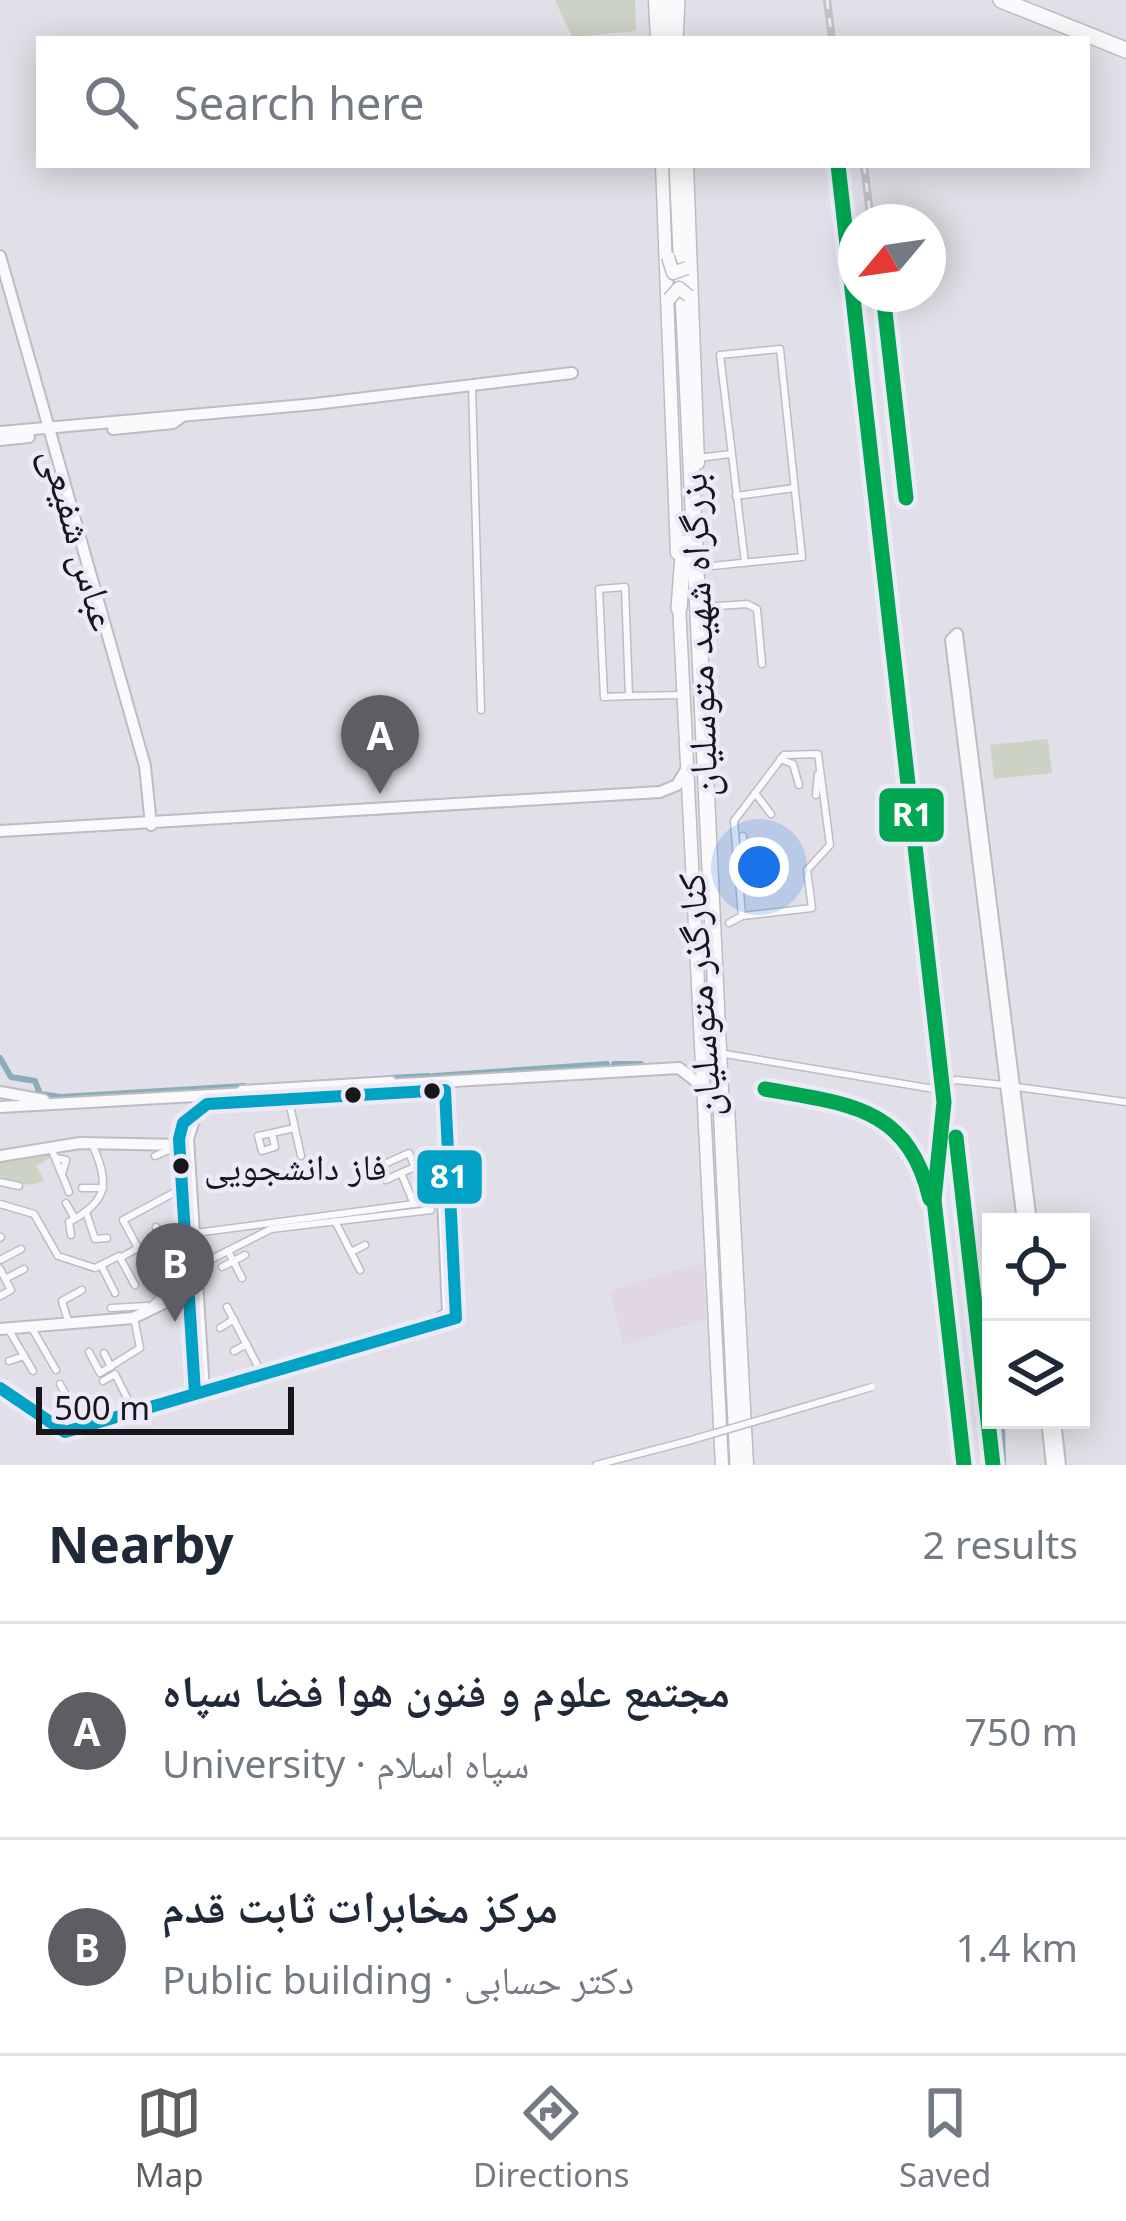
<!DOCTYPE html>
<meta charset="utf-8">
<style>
body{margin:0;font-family:"Noto Sans","Noto Naskh Arabic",sans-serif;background:#f6f6f7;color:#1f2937}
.controls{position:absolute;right:36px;bottom:36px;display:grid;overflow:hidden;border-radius:0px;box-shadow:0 6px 30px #0003}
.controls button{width:108px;height:108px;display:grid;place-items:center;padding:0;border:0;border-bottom:3px solid #e0e1e3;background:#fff;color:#1f2937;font:60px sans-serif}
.compass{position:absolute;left:838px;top:204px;width:108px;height:108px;border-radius:50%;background:#fff;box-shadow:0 6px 30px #0003;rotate:241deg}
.scale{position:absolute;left:36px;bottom:30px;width:258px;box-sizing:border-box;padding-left:12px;border:6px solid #17161b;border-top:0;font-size:33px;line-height:42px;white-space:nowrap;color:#17161b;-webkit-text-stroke:9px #ede9f9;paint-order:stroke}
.you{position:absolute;left:759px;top:867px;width:42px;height:42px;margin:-30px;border:9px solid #fff;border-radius:50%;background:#1a73e8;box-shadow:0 0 0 18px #1a73e833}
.badge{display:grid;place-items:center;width:78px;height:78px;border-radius:50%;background:#5e5d63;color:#fff;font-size:39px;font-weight:700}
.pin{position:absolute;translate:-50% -99px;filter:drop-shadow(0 3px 6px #0008)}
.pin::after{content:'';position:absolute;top:63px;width:42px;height:36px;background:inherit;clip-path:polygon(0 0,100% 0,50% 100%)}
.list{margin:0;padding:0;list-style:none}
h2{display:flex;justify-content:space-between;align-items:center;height:156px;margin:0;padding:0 48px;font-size:51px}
h2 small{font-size:39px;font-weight:400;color:#747a83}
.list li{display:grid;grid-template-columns:78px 1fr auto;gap:36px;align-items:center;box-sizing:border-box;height:216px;padding:0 48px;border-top:3px solid #e0e1e3}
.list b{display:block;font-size:45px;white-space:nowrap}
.list p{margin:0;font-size:39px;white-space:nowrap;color:#747a83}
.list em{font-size:39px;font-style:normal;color:#747a83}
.icon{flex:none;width:66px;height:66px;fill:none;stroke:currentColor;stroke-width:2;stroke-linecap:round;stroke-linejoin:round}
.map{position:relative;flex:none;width:1126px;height:1465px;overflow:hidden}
.search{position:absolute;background:#fff;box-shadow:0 6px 30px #0003;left:36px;right:36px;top:36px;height:132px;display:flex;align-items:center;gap:30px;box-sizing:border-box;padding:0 42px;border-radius:0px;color:#747a83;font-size:45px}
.sheet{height:588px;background:#fff}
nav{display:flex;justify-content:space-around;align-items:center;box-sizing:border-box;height:168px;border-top:3px solid #e0e1e3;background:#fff;font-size:33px;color:#747a83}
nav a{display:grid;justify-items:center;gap:6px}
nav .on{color:#5e5d63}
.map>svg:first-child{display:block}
.commercial{fill:#e0d6e4}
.green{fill:#ccd2c4}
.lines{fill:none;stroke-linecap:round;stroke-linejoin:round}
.canal{stroke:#8aaeb7;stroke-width:6}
.street-casing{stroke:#bdbcc2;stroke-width:9}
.secondary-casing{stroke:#bdbcc2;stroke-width:14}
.primary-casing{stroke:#bdbcc2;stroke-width:15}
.highway-casing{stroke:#bdbcc2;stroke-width:18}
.street{stroke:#fafafc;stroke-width:6}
.secondary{stroke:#fafafc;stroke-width:10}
.primary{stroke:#fafafc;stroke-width:12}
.highway{stroke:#fafafc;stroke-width:15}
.rail-casing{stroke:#c3c3c5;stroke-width:8}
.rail{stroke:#ede9f9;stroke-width:3;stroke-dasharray:9;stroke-linecap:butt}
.street-bridge-casing{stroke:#bdbcc2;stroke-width:9;stroke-linecap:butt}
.primary-bridge-casing{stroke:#bdbcc2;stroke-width:15;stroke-linecap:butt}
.street-bridge{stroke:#fafafc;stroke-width:6}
.primary-bridge{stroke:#fafafc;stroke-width:12}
.bus-1-casing{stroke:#ede9f9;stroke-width:21}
.bus-1{stroke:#01a2c5;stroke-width:12}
.rail-1-casing{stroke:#ede9f9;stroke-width:24}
.rail-1{stroke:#00a651;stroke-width:15}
.bus-dot{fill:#17161b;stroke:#ede9f9;stroke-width:4.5}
.labels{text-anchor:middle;stroke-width:9;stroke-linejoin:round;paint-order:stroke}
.bus-label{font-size:36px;fill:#17161b;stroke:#ede9f9;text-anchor:start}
.street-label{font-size:39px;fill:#17161b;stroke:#ede9f9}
.line-badge{stroke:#ede9f9;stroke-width:4.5}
.badge-label{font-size:33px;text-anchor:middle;font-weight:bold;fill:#fff}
</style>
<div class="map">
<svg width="1126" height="1465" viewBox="0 0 1126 1465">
<rect width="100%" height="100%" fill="#e1e0e8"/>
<!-- commercial -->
<polygon class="commercial" points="703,1262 706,1319 624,1345 610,1291"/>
<!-- green -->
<g class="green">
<polygon points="555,0 635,0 636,31 572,37"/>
<polygon points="1048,739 1052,773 994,779 990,745"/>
<path d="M49,1150l3,7 -16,9 8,14c-14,9 -28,3 -44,-4v-18z"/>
</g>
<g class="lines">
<!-- canal -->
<g class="canal">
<polyline points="0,1058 11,1077 35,1081 40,1094 61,1097 244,1086"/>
<polyline points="614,1064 641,1064"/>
<polyline points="434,1076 607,1064"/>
<polyline points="389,1078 429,1076"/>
<polyline points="1002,1420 1003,1465"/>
</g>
<defs>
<g id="street">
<polyline points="472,385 481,710"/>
<polyline points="698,458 730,454"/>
<polyline points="736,496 794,488"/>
<polyline points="702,567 802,557 780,349 720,355 745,563"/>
<polygon points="625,587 629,696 604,697 599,589"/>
<polyline points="704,607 747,604 757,609 762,664"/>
<polyline points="629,696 683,695"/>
<polyline points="780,759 793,764 799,785"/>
<polyline points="755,793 771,814"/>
<polyline points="816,795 818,774"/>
<polyline points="743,836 744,853"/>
<polyline points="729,923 742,916 812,908 807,870 830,845 818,754 784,755 734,821 742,916"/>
<polyline points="725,1054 934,1089 956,1080 1004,1085"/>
<polyline points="1017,1087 1126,1102"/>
<polyline points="289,1101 301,1156"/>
<polyline points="272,1133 275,1147 262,1151 258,1136 295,1128"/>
<polyline points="51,1148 69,1192"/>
<polyline points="155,1156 171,1149 177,1159"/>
<polyline points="56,1158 66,1160 63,1171"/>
<polyline points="401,1173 415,1167 409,1153 380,1166 386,1180 401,1173 414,1204"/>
<polyline points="0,1182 19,1186"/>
<polyline points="82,1188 103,1188"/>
<polyline points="66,1203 75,1219"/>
<polyline points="0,1204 34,1214 58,1256 95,1268 119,1256 135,1285"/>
<polyline points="86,1212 95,1239 107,1238"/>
<polyline points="335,1221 360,1270"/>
<polyline points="156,1227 164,1241 185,1231"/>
<polyline points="195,1233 429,1202"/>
<path d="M71,1235l-2,-13c40,-21 40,-39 24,-76"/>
<polyline points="0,1238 1,1237"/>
<polyline points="228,1251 242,1278"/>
<polyline points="351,1252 365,1245"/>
<polyline points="120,1258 138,1248 123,1220 179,1190"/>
<polyline points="0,1260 21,1249"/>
<polyline points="101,1265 115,1293"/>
<polyline points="196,1267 271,1229 431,1210 429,1202 440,1193"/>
<polyline points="222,1267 245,1255"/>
<polyline points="0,1269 11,1290 0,1296"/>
<polyline points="5,1279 24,1269"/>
<polyline points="227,1307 262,1374"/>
<polyline points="111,1308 147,1306"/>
<polyline points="148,1309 167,1291 154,1268"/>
<polyline points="68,1321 62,1301 82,1290"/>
<polyline points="220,1328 234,1319"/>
<polyline points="33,1330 56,1370"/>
<polyline points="10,1332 33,1371"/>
<polyline points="234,1351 247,1344"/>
<polyline points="89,1352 100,1373 140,1348 135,1323"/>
<polyline points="104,1353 111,1367"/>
<polyline points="9,1361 24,1356"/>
<polyline points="103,1381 115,1374 134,1412"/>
<polyline points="60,1384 83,1427"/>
<polyline points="596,1465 688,1441"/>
</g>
<g id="secondary">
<polyline points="0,256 145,766 151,825"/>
<polyline points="113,429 173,423 180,418"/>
<polyline points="0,432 315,404 572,373"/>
<polyline points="0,440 29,437"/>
<polyline points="0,831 660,792 677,785 687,768"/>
<polyline points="387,1085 679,1068 702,1086"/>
<polyline points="242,1091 391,1082"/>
<polyline points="0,1092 44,1100"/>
<polyline points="0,1107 248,1093"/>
<polyline points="194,1120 188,1139 204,1391"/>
<polyline points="0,1156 80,1143 181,1145"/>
<polyline points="1023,1222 951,640 957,634 1031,1222"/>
<polyline points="440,1318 448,1313 442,1174"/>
<polyline points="0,1329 133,1318 189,1291"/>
<polyline points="0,1388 65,1432 456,1318 445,1090 207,1104 183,1123 179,1139 195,1393"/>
<polyline points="1047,1420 1052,1465"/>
<polyline points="1055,1420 1060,1465"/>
</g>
<g id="primary">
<polyline points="655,0 657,39"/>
<polyline points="662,165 677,553"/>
<polyline points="687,165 698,463"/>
<polyline points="679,604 722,1465"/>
<polyline points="728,1107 747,1465"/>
</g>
<g id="highway">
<polyline points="664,0 666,39"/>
<polyline points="1001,0 1126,50"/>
<polyline points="675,39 677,0"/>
<polyline points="677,165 738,1465"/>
<polyline points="679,608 684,543"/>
</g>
</defs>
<!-- street casing -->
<use href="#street" class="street-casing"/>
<!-- secondary casing -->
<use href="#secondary" class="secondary-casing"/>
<!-- primary casing -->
<use href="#primary" class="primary-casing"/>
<!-- highway casing -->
<use href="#highway" class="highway-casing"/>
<!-- street -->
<use href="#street" class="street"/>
<!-- secondary -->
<use href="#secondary" class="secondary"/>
<!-- primary -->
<use href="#primary" class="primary"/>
<!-- highway -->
<use href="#highway" class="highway"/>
<defs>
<g id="rail">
<polyline points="827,0 832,39"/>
<polyline points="838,165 944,1102 934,1200 964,1465"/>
<polyline points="864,165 871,222"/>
<polyline points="883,294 906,498"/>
<path d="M765,1089c77,14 142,16 164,105"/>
<polyline points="950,1137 988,1465"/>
</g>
</defs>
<!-- rail casing -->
<use href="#rail" class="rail-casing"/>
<!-- rail -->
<use href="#rail" class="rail"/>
<defs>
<polyline id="street-bridge" points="688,1441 872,1387"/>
<g id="primary-bridge">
<polyline points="668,257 673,273 687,268"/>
<polyline points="669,299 679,288 689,296"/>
</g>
</defs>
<!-- street-bridge casing -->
<use href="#street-bridge" class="street-bridge-casing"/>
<!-- primary-bridge casing -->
<use href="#primary-bridge" class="primary-bridge-casing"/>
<!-- street-bridge -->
<use href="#street-bridge" class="street-bridge"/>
<!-- primary-bridge -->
<use href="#primary-bridge" class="primary-bridge"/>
<defs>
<polyline id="bus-1" points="0,1388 65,1432 456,1318 445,1090 207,1104 183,1123 179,1139 195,1393"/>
</defs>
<!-- bus-1 casing -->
<use href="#bus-1" class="bus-1-casing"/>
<!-- bus-1 -->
<use href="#bus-1" class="bus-1"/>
<defs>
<g id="rail-1">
<polyline points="838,165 944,1102 934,1200 964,1465"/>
<polyline points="883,294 906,498"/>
<path d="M765,1089c83,15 143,17 165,110"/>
<polyline points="956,1137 993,1465"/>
</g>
</defs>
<!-- rail-1 casing -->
<use href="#rail-1" class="rail-1-casing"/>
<!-- rail-1 -->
<use href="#rail-1" class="rail-1"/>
</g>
<!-- markers -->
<g class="bus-dot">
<circle cx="432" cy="1091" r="10"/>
<circle cx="353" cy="1095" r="10"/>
<circle cx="181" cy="1166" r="10"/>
</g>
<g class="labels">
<!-- bus labels -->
<g class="bus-label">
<text x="204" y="1180">فاز دانشجویی</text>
</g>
<!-- street labels -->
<g class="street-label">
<text transform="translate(80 539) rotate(74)" y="14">عباس شفیعی</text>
<text transform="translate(698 635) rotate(-92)" y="14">بزرگراه شهید متوسلیان</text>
<text transform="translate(699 995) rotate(-94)" y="14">کنارگذر متوسلیان</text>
</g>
</g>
<g class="line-badge">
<rect x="877" y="786" width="69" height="58" rx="12" fill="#00a651"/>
<rect x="415" y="1148" width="69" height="58" rx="12" fill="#01a2c5"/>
</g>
<g class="badge-label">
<text x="912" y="826">R1</text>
<text x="449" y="1188">81</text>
</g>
</svg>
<div class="controls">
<button><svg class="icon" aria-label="locate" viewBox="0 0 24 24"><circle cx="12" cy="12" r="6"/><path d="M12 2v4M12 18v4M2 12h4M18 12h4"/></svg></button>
<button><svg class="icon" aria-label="layers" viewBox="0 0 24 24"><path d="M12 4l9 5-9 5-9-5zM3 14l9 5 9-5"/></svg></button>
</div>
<svg class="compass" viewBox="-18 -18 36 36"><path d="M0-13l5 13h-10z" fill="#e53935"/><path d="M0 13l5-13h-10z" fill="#747a83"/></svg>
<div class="scale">500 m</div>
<div class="you"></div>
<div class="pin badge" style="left:380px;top:794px">A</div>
<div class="pin badge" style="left:175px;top:1322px">B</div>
<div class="search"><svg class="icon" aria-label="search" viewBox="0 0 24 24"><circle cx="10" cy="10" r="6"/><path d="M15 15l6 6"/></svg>Search here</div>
</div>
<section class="sheet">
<h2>Nearby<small>2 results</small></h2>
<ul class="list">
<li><span class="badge">A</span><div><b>مجتمع علوم و فنون هوا فضا سپاه</b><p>University · سپاه اسلام</p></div><em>750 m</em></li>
<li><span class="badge">B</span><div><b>مرکز مخابرات ثابت قدم</b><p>Public building · دکتر حسابی</p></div><em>1.4 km</em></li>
</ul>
</section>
<nav>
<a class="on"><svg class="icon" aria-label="map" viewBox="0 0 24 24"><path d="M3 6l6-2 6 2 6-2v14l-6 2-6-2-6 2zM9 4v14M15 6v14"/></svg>Map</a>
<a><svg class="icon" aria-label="directions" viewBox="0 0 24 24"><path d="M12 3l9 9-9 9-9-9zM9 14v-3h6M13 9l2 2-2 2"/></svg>Directions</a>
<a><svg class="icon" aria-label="saved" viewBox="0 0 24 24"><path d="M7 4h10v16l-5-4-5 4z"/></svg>Saved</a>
</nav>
